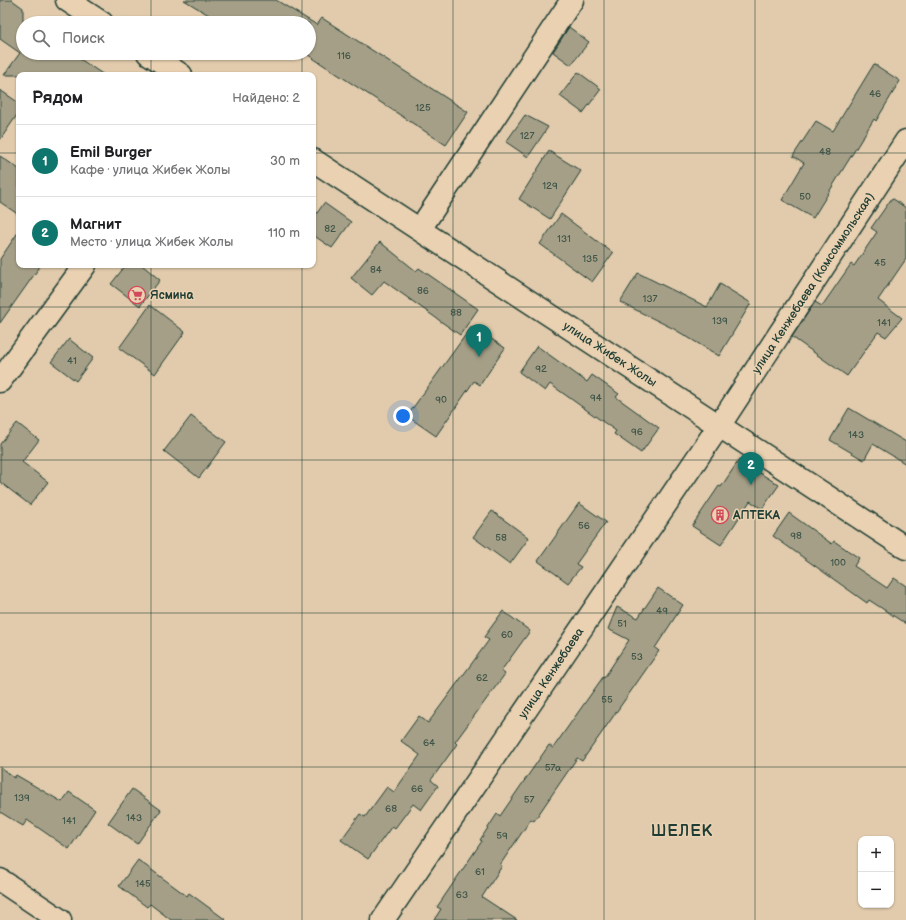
<!DOCTYPE html>
<html lang="ru">
<meta charset="utf-8">
<style>
body{margin:0;font-family:"Balsamiq Sans",sans-serif;background:#f6f6f6;color:#202124}
.controls{position:absolute;right:12px;bottom:12px;display:grid;overflow:hidden;border-radius:8px;box-shadow:0 1px 3px #0004}
.controls button{width:36px;height:36px;display:grid;place-items:center;padding:0;border:0;border-bottom:1px solid #e0e0e0;background:#fff;color:#202124;font:20px sans-serif}
.you{position:absolute;left:403px;top:416px;width:14px;height:14px;margin:-10px;border:3px solid #fff;border-radius:50%;background:#1a73e8;box-shadow:0 0 0 6px #1a73e833}
.badge{display:grid;place-items:center;width:26px;height:26px;border-radius:50%;background:#0f766e;color:#fff;font-size:13px;font-weight:700}
.pin{position:absolute;translate:-50% -33px;filter:drop-shadow(0 1px 2px #0008)}
.pin::after{content:'';position:absolute;top:21px;width:14px;height:12px;background:inherit;clip-path:polygon(0 0,100% 0,50% 100%)}
.list{margin:0;padding:0;list-style:none}
h2{display:flex;justify-content:space-between;align-items:center;height:52px;margin:0;padding:0 16px;font-size:17px}
h2 small{font-size:13px;font-weight:400;color:#757577}
.list li{display:grid;grid-template-columns:26px 1fr auto;gap:12px;align-items:center;box-sizing:border-box;height:72px;padding:0 16px;border-top:1px solid #e0e0e0}
.list b{display:block;font-size:15px;white-space:nowrap}
.list p{margin:0;font-size:13px;white-space:nowrap;color:#757577}
.list em{font-size:13px;font-style:normal;color:#757577}
.icon{flex:none;width:22px;height:22px;fill:none;stroke:currentColor;stroke-width:2;stroke-linecap:round;stroke-linejoin:round}
.map{position:relative;flex:none;width:906px;height:920px;overflow:hidden}
.search{position:absolute;background:#fff;box-shadow:0 1px 3px #0004;left:16px;top:16px;width:300px;height:44px;display:flex;align-items:center;gap:10px;box-sizing:border-box;padding:0 14px;border-radius:22px;color:#757577;font-size:15px}
.panel{position:absolute;background:#fff;box-shadow:0 1px 3px #0004;left:16px;top:72px;width:300px;height:196px;border-radius:8px}
.map>svg:first-child{display:block}
.building{fill:#a59f87;stroke:#1f3d34}
.lines{fill:none;stroke-linecap:round;stroke-linejoin:round}
.minor-casing{stroke:#1f3d34;stroke-width:25}
.major-casing{stroke:#1f3d34;stroke-width:25}
.minor{stroke:#e9d1b1;stroke-width:22}
.major{stroke:#e9d1b1;stroke-width:22}
.grid{fill:none;stroke:#1f3d34;stroke-width:1;stroke-opacity:0.55}
.labels{text-anchor:middle;stroke-width:3;stroke-linejoin:round;paint-order:stroke}
.number-label{font-size:10px;fill:#405649}
.street-label{font-size:12px;fill:#1f3d34;stroke:#e9d1b1}
.poi-label{font-size:12px;font-weight:bold;fill:#1f3d34;stroke:#e9d1b1;text-anchor:start}
.district-label{font-size:16px;font-weight:bold;letter-spacing:1px;fill:#1f3d34;stroke:#e9d1b1}
</style>
<div class="map">
<svg width="906" height="920" viewBox="0 0 906 920">
<rect width="100%" height="100%" fill="#e1cbac"/>
<filter id="ink" filterUnits="userSpaceOnUse"><feTurbulence type="fractalNoise" baseFrequency=".025" numOctaves="2"/><feDisplacementMap in="SourceGraphic" scale="8" xChannelSelector="R" yChannelSelector="G"/><feConvolveMatrix kernelMatrix="1 2 1 2 8 2 1 2 1" color-interpolation-filters="sRGB"/></filter>
<g filter="url(#ink)">
<!-- building -->
<g class="building">
<polygon points="0,0 12,0 23,8 23,53 71,53 104,75 4,75 20,53 0,39"/>
<polygon points="184,0 276,0 317,25 322,18 468,112 446,145 305,53 309,53 309,23 222,23"/>
<polygon points="569,27 589,42 571,65 553,52"/>
<polygon points="874,64 900,81 876,121 874,119 813,218 782,200 804,163 793,156 816,121 833,131"/>
<polygon points="578,72 601,89 583,113 560,96"/>
<polygon points="0,90 19,103 19,112 0,140"/>
<polygon points="525,115 548,127 528,157 506,142"/>
<polygon points="549,151 581,171 550,219 519,199"/>
<polygon points="0,156 19,169 19,215 0,202"/>
<polygon points="892,198 906,208 906,259 878,300 902,318 886,337 878,332 847,376 792,337 815,302 822,306 851,264 854,266 877,232 871,228"/>
<polygon points="324,203 351,222 332,248 313,235 313,219"/>
<polygon points="561,214 613,253 592,282 540,244"/>
<polygon points="19,231 19,265 41,265 0,323 0,259"/>
<polygon points="380,242 416,271 419,268 478,309 460,335 384,281 372,295 351,278"/>
<polygon points="126,265 142,265 160,280 140,306 111,284"/>
<polygon points="638,273 707,307 720,284 751,303 719,356 674,329 620,302"/>
<polygon points="150,305 185,332 155,374 119,348"/>
<polygon points="472,326 505,348 480,385 474,381 436,436 407,416"/>
<polygon points="69,339 93,358 76,381 51,362"/>
<polygon points="537,346 587,382 592,375 619,394 616,397 659,428 641,453 614,434 616,431 550,384 545,391 519,372"/>
<polygon points="849,408 906,442 906,464 873,444 864,460 830,440"/>
<polygon points="191,416 226,442 199,478 164,451"/>
<polygon points="17,423 39,440 22,462 48,482 30,505 0,482 0,444"/>
<polygon points="739,460 779,485 762,509 750,501 721,545 692,526 719,486 721,487"/>
<polygon points="579,503 606,522 576,564 581,567 568,583 538,561"/>
<polygon points="492,511 529,538 510,564 473,537"/>
<polygon points="789,513 832,544 834,541 859,558 854,566 887,588 894,578 906,586 906,624 869,600 867,603 773,536"/>
<polygon points="658,588 683,605 655,648 659,651 582,761 577,758 534,821 531,819 500,865 502,866 482,897 517,920 434,920 441,909 437,907 482,841 480,840 497,814 500,816 549,745 553,748 603,677 604,678 629,640 608,629 617,607 638,618"/>
<polygon points="503,611 530,631 501,671 505,674 455,742 457,744 431,780 438,786 421,810 413,804 395,828 392,826 368,859 341,840 360,814 365,817 387,787 394,792 420,755 401,741 419,716 428,723 489,640 484,637"/>
<polygon points="0,767 14,778 16,775 62,802 69,792 95,810 69,849 27,820 23,826 0,812"/>
<polygon points="132,789 161,810 137,844 108,823"/>
<polygon points="138,860 187,896 189,893 226,920 171,920 150,904 147,907 119,886"/>
</g>
<g class="lines">
<defs>
<g id="minor">
<polyline points="420,229 572,0"/>
<polyline points="0,381 85,265"/>
<polyline points="0,880 60,920"/>
<polyline points="383,920 719,426 906,141"/>
</g>
<g id="major">
<polyline points="67,0 102,23"/>
<polyline points="148,53 181,75"/>
<polyline points="313,160 906,548"/>
</g>
</defs>
<!-- minor casing -->
<use href="#minor" class="minor-casing"/>
<!-- major casing -->
<use href="#major" class="major-casing"/>
<!-- minor -->
<use href="#minor" class="minor"/>
<!-- major -->
<use href="#major" class="major"/>
</g>
</g>
<!-- grid -->
<path class="grid" d="M151,0v23M302,0v23M453,0v920M604,0v920M755,0v920M151,53v22M302,53v22M0,153h19M313,153h593M151,265v655M302,265v655M0,307h906M0,460h906M0,613h906M0,767h906"/>
<!-- icons -->
<defs>
<symbol id="supermarket-ring" viewBox="-11 -11 22 22"><circle r="9.5" fill="#e9d1b1" stroke="#d1495b" stroke-width="1.5"/><path d="M-6-5.5h2.5l.6 2H6L4.5 2H-2.5L-4.4-4H-6ZM-1.5 3.2a1.3 1.3 0 1 0 .1 0ZM3 3.2a1.3 1.3 0 1 0 .1 0Z" fill="#d1495b"/></symbol>
<symbol id="building-ring" viewBox="-11 -11 22 22"><circle r="9.5" fill="#e9d1b1" stroke="#d1495b" stroke-width="1.5"/><path d="M-4-6H4V6H1V3H-1V6H-4ZM-2.5-4.3h1.7v1.8h-1.7ZM.8-4.3h1.7v1.8H.8ZM-2.5-1h1.7V.8h-1.7ZM.8-1h1.7V.8H.8Z" fill="#d1495b"/></symbol>
</defs>
<g fill-rule="evenodd">
<use href="#supermarket-ring" x="127" y="285" width="20" height="20"/>
<use href="#building-ring" x="710" y="505" width="20" height="20"/>
</g>
<g class="labels">
<!-- number labels -->
<g class="number-label">
<text x="344" y="59">116</text>
<text x="875" y="97">46</text>
<text x="423" y="111">125</text>
<text x="527" y="139">127</text>
<text x="825" y="155">48</text>
<text x="550" y="189">129</text>
<text x="805" y="200">50</text>
<text x="330" y="232">82</text>
<text x="564" y="242">131</text>
<text x="590" y="262">135</text>
<text x="880" y="266">45</text>
<text x="376" y="273">84</text>
<text x="423" y="294">86</text>
<text x="650" y="302">137</text>
<text x="456" y="316">88</text>
<text x="720" y="324">139</text>
<text x="884" y="326">141</text>
<text x="72" y="364">41</text>
<text x="541" y="372">92</text>
<text x="596" y="401">94</text>
<text x="441" y="403">90</text>
<text x="637" y="435">96</text>
<text x="856" y="438">143</text>
<text x="584" y="529">56</text>
<text x="796" y="539">98</text>
<text x="501" y="541">58</text>
<text x="838" y="566">100</text>
<text x="662" y="614">49</text>
<text x="622" y="627">51</text>
<text x="507" y="638">60</text>
<text x="637" y="660">53</text>
<text x="482" y="681">62</text>
<text x="607" y="703">55</text>
<text x="429" y="746">64</text>
<text x="553" y="771">57а</text>
<text x="417" y="792">66</text>
<text x="22" y="801">139</text>
<text x="529" y="803">57</text>
<text x="391" y="812">68</text>
<text x="134" y="821">143</text>
<text x="69" y="824">141</text>
<text x="502" y="839">59</text>
<text x="480" y="875">61</text>
<text x="143" y="887">145</text>
<text x="462" y="898">63</text>
</g>
<!-- street labels -->
<g class="street-label">
<text transform="translate(813 283) rotate(-57)" y="4">улица Кенжебаева (Комсоммольская)</text>
<text transform="translate(610 354) rotate(33)" y="4">улица Жибек Жолы</text>
<text transform="translate(551 673) rotate(-56)" y="4">улица Кенжебаева</text>
</g>
<!-- poi labels -->
<g class="poi-label">
<text x="150" y="299">Ясмина</text>
<text x="733" y="519">АПТЕКА</text>
</g>
<!-- district labels -->
<g class="district-label">
<text x="682" y="836">ШЕЛЕК</text>
</g>
</g>
</svg>
<div class="controls">
<button>+</button>
<button>−</button>
</div>
<div class="you"></div>
<div class="pin badge" style="left:479px;top:357px">1</div>
<div class="pin badge" style="left:751px;top:485px">2</div>
<div class="search"><svg class="icon" aria-label="search" viewBox="0 0 24 24"><circle cx="10" cy="10" r="6"/><path d="M15 15l6 6"/></svg>Поиск</div>
<section class="panel">
<h2>Рядом<small>Найдено: 2</small></h2>
<ul class="list">
<li><span class="badge">1</span><div><b>Emil Burger</b><p>Кафе · улица Жибек Жолы</p></div><em>30 m</em></li>
<li><span class="badge">2</span><div><b>Магнит</b><p>Место · улица Жибек Жолы</p></div><em>110 m</em></li>
</ul>
</section>
</div>
